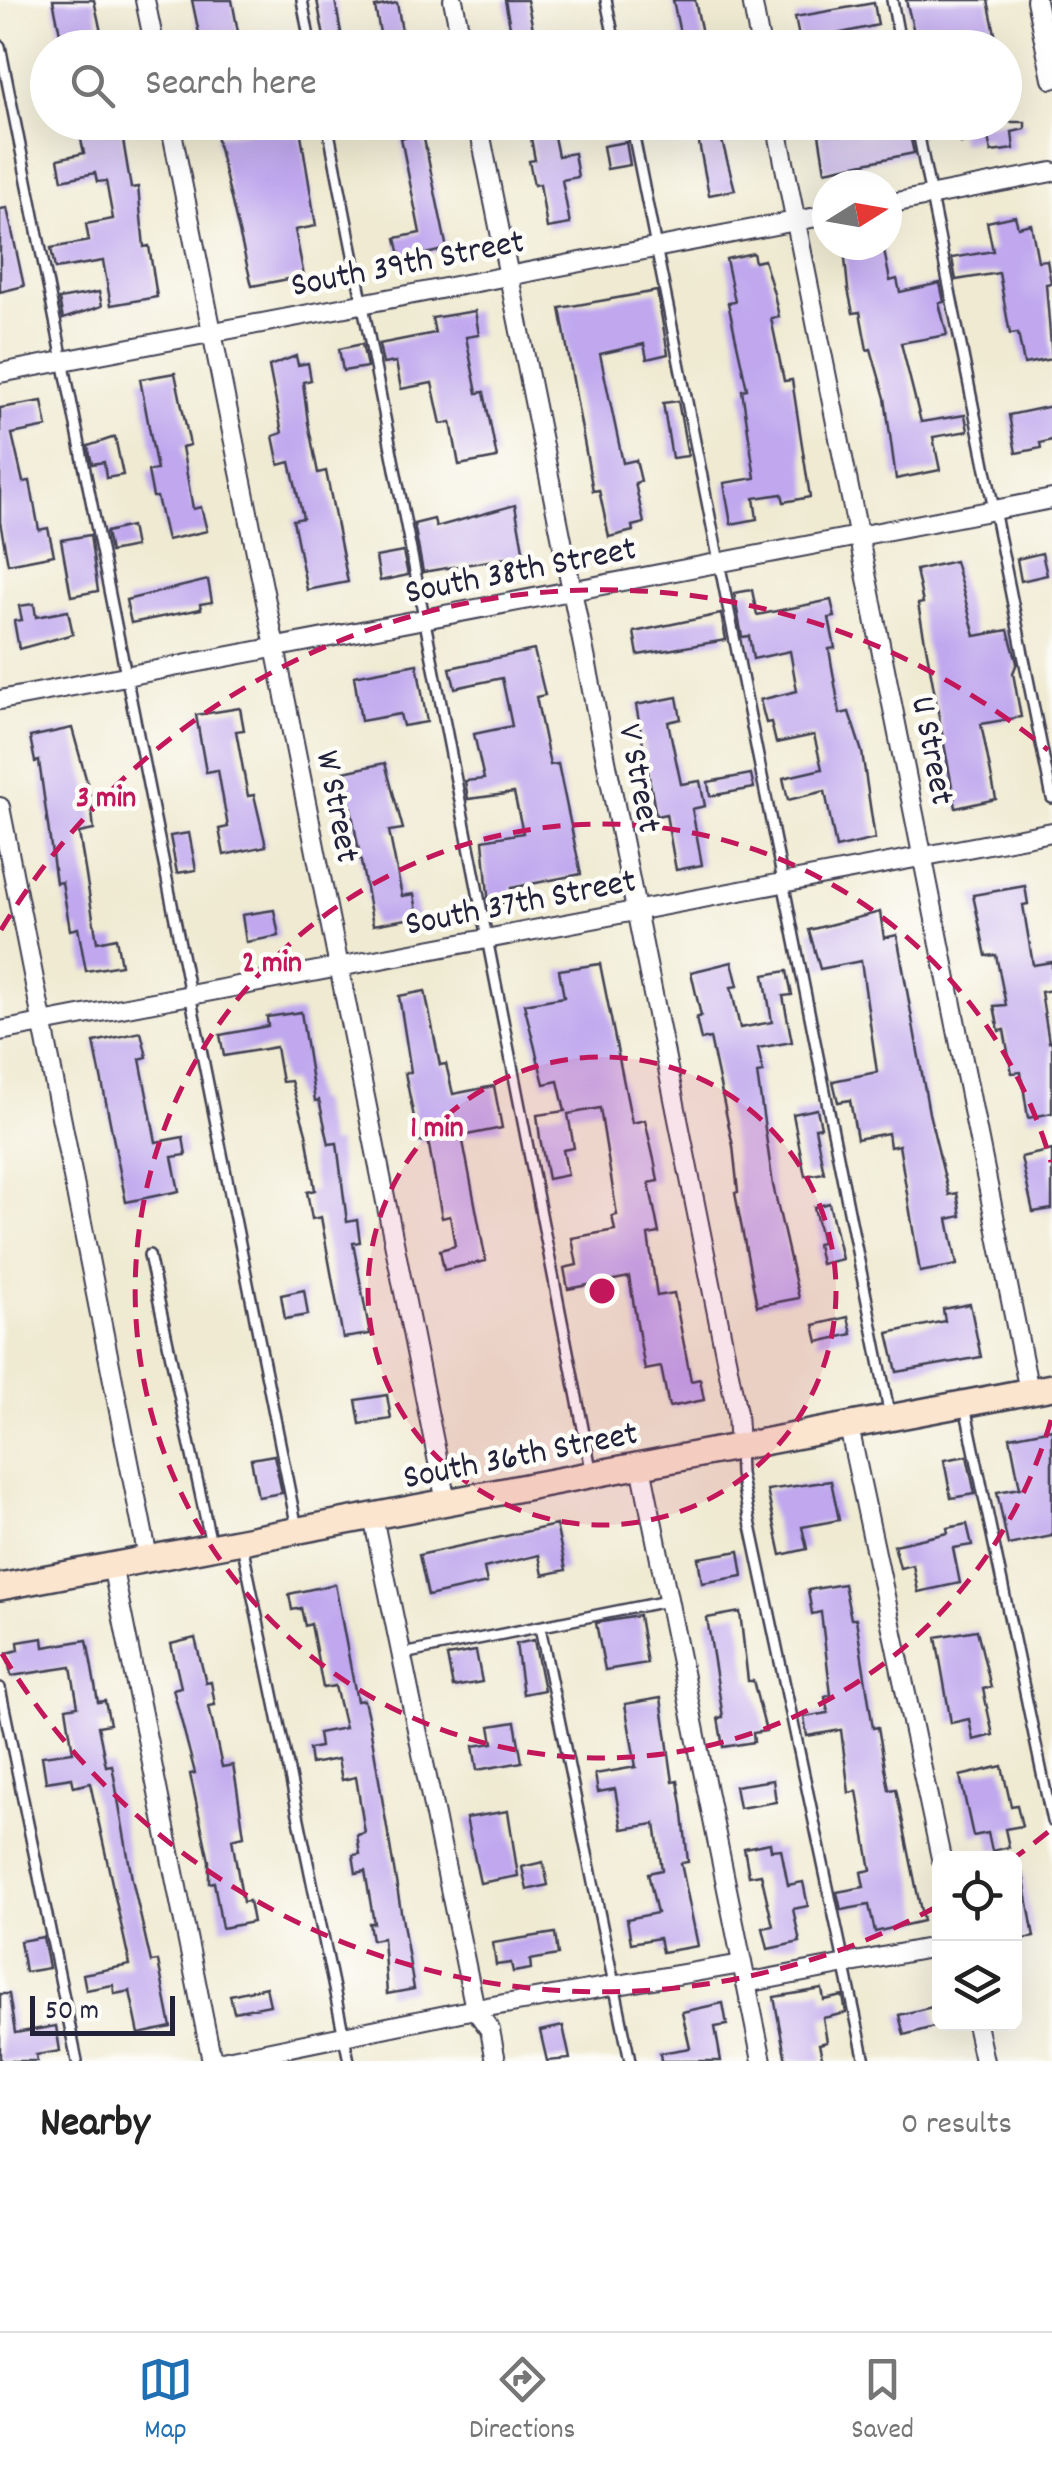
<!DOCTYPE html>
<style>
body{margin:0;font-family:Dekko,sans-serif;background:#f6f6f6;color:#222}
.controls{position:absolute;right:30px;bottom:30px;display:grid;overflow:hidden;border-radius:15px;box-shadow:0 10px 40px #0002}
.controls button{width:90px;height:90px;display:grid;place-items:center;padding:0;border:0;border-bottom:2px solid #e0e0e0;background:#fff;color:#222;font:50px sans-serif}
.compass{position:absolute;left:812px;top:170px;width:90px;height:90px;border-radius:50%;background:#fff;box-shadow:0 10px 40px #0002;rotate:79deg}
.scale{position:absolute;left:30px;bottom:25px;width:145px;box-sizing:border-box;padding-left:10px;border:5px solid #22223b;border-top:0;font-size:28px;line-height:35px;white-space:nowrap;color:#22223b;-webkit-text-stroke:8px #fdfcf7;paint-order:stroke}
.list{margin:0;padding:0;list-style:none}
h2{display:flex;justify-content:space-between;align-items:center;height:130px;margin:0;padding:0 40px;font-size:42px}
h2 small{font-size:32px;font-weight:400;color:#767676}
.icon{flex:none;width:55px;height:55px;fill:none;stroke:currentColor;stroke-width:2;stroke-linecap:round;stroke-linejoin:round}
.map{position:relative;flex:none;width:1052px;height:2061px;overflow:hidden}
.search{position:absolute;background:#fff;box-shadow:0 10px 40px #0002;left:30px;right:30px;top:30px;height:110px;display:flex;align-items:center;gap:25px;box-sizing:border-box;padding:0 35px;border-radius:55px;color:#767676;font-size:38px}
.sheet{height:270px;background:#fff}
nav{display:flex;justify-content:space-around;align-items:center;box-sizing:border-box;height:140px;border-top:2px solid #e0e0e0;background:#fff;font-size:28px;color:#767676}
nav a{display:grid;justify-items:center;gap:5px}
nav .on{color:#1f6fb2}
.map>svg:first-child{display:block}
.building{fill:#c0a7ee}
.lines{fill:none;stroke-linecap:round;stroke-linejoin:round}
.lane-casing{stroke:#414052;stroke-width:14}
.street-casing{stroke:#414052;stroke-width:22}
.secondary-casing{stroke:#414052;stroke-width:30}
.lane{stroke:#fff;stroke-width:9}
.street{stroke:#fff;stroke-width:18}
.secondary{stroke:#fce5cf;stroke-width:25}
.ring{fill:none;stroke:#c2185b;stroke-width:5;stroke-dasharray:18 12}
.labels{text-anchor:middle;stroke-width:9;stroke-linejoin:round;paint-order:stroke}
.street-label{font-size:35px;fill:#22223b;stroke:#fdfcf7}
.centre{fill:#c2185b;stroke:#fdfcf7;stroke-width:5}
.ring-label{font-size:30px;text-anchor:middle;font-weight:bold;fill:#c2185b;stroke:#fdfcf7;stroke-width:9;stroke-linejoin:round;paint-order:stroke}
</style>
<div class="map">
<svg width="1052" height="2061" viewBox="0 0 1052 2061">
<rect width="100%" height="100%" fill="#fdfcf7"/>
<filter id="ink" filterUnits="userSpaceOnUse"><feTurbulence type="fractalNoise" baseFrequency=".01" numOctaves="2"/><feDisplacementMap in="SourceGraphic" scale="20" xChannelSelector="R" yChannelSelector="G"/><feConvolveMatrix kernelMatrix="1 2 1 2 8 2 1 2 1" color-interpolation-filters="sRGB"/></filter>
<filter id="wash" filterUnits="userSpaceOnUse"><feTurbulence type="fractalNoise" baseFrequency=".0048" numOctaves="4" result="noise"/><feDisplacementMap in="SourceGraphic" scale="40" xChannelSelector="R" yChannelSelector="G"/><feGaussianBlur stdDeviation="2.25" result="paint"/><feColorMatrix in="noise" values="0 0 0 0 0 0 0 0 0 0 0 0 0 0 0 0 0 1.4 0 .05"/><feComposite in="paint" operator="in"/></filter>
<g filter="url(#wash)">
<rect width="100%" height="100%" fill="#efead1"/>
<g id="blocks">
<!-- building -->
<g class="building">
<polygon points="53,0 94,0 104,46 63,48"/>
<polygon points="192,0 232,0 241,48 202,48"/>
<polygon points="317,0 335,0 344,48 326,48"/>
<polygon points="505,0 527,0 537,48 514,48"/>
<polygon points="673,0 695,0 705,48 683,48"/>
<polygon points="906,0 988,0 998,48 918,48"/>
<polygon points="397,3 405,48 383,48 375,7"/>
<polygon points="874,3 878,25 800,42 795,17"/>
<polygon points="77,122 120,122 131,188 138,187 144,247 149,246 157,297 111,305 103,261 55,269 51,248 89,241 86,224 113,219 106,181 97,182 95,173 62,180 58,159 84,153"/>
<polygon points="299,122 316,226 295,230 304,276 252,286 216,136"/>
<polygon points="528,122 551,122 558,156 574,153 578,177 562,180 570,224 547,228 540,184 534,185 529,161 535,160"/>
<polygon points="695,122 717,122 735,190 709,195"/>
<polygon points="817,122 907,122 914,153 825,171"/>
<polygon points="956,122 1025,122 1025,129 1012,132 1014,149 991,152 988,137 961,143"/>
<polygon points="423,134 447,249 401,260 396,238 420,233 401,138"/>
<polygon points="626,142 630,165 607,169 603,146"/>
<polygon points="7,208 24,286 0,292 0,209"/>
<polygon points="1015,216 1018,227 1031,224 1038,261 1047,260 1051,283 1046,284 1052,359 1024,364 1018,333 1010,334 999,273 956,280 952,258 993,251 987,222"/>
<polygon points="861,245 883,245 890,281 897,279 900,292 940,283 944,302 939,303 947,335 901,343 921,422 965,415 968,431 933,437 940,470 896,479 885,398 871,349 867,350 860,312 853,313 848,289 844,248"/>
<polygon points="753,253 755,262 764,260 774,294 779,317 771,318 784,381 792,380 810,497 784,502 782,494 754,498 757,519 731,524 724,483 755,478 742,390 747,389 728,303 735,302 726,259"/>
<polygon points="657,291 668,354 647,359 644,344 600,354 623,463 636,460 641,481 635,483 644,523 632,526 633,531 609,537 599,490 593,491 560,308"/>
<polygon points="99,292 102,306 63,319 59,299"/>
<polygon points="475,311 479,335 466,337 477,393 484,392 497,458 459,465 451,422 441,424 432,383 401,389 396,362 383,364 379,344 435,333 432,318"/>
<polygon points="362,344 367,367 343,371 339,349"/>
<polygon points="296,356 298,365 308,363 311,380 303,382 308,423 318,473 326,471 348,582 307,590 293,520 303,518 290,462 279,465 273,436 282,433 269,366"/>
<polygon points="175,373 190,445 182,447 193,509 201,507 207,531 167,540 157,497 153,497 148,471 157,470 140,379"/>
<polygon points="42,401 47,427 12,434 23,482 30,481 39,530 48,528 54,555 8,564 0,522 0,408"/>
<polygon points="678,401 688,456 672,458 663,403"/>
<polygon points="1052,406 1052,440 1040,443 1041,448 1016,453 1009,415"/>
<polygon points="115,437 123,475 106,478 104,462 92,464 88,446"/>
<polygon points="515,505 524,555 423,572 414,524 434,519 436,527"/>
<polygon points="131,526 135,547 110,552 106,532"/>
<polygon points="90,535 98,591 71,596 61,540"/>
<polygon points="403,552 408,575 380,581 376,557"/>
<polygon points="1042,553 1047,575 1021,581 1017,559"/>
<polygon points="955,561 975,636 1008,630 1017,663 1013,673 1021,717 981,724 996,799 956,808 918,604 923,603 916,570"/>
<polygon points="208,580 212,602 200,604 201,609 131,623 126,600"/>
<polygon points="752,590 757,615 831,600 835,617 829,618 835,648 829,649 840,714 849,712 862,752 875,839 836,848 825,791 788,800 783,778 822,769 814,735 776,743 771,722 766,723 760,700 797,691 790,651 753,659 749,636 742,637 734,593"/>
<polygon points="34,604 36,617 68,611 73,634 19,649 14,621 22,620 19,606"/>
<polygon points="721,614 726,640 638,655 634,632"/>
<polygon points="534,650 545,695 536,697 550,765 558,764 581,874 511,888 514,900 489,906 483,840 523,833 514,793 468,799 465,781 484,779 474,734 512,726 502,678 455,688 450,668"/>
<polygon points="417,664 427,722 403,726 400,714 361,721 354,676"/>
<polygon points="677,697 681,719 668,722 681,784 700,781 705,806 692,809 702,865 676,870 666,814 656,816 636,705"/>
<polygon points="240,708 244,730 236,731 248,796 254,795 266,846 224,855 219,829 228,827 218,770 206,772 196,715"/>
<polygon points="72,728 90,793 94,830 79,833 97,942 116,938 121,965 86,971 78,928 70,930 62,882 56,883 39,761 35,762 30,737"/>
<polygon points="385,763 403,829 389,831 402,896 414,894 418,917 373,925 344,772"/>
<polygon points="751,774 754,788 710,796 708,782"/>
<polygon points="189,833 196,870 177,873 170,836"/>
<polygon points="1025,886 1028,904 1023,905 1033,965 1052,962 1052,990 1041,992 1049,1042 1052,1041 1052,1113 1028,1118 1021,1072 1012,1073 1004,1030 999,1031 994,1006 1006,1005 996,955 986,956 973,895"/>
<polygon points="274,910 279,936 246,942 242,915"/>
<polygon points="880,912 884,938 897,935 929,1113 949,1195 957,1193 961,1216 948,1219 957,1265 920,1272 899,1145 890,1147 888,1133 857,1139 850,1100 838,1102 833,1081 877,1072 861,961 820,969 809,930"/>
<polygon points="732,962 738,986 731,987 740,1028 772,1022 764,975 787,971 792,995 783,996 792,1042 758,1048 763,1072 757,1073 773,1185 799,1298 757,1306 735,1193 738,1192 733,1146 710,1038 701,1040 696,1018 701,1016 691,972"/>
<polygon points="600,964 632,1123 645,1120 655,1164 658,1181 649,1183 659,1233 648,1235 657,1296 674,1293 691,1381 700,1379 704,1400 669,1407 661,1367 645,1370 629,1277 568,1289 564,1268 577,1265 572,1238 615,1230 612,1216 617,1215 600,1108 568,1114 574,1148 563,1150 568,1175 548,1179 540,1138 537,1115 565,1111 558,1081 544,1084 524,1004 564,997 559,970"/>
<polygon points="425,991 440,1065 446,1064 453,1094 494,1086 502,1128 462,1136 486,1261 444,1270 440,1250 455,1246 450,1216 442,1218 428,1140 419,1142 405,1073 411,1072 399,996"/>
<polygon points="301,1012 315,1101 319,1100 329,1144 337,1143 347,1222 357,1220 360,1242 353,1243 370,1334 343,1338 321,1217 312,1219 307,1192 315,1190 306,1133 291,1081 282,1082 276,1047 224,1056 220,1035 268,1026 267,1017"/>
<polygon points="141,1032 147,1057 140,1059 156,1142 183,1137 186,1155 172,1157 179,1191 126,1202 94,1042"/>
<polygon points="817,1109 821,1127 815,1128 824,1173 805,1176 793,1114"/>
<polygon points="1052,1150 1052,1209 1033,1212 1021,1157"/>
<polygon points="829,1203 842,1259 821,1264 817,1244 822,1243 814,1207"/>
<polygon points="304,1290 308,1315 285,1319 281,1295"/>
<polygon points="970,1304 981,1357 897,1372 888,1333 945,1321 943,1309"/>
<polygon points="848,1317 852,1334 818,1342 814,1325"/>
<polygon points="387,1395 391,1419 360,1424 356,1400"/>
<polygon points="1052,1429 1052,1536 1008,1545 997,1492 1020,1488 1010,1437"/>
<polygon points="274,1455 282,1493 258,1497 251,1459"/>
<polygon points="967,1456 975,1494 951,1498 944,1460"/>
<polygon points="831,1481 839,1520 802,1527 807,1549 781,1555 767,1490"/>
<polygon points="967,1524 972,1545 953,1548 960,1583 918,1592 913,1565 900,1568 894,1545 948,1533 947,1528"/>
<polygon points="556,1525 566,1570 543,1575 539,1555 484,1568 487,1583 428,1596 419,1555"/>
<polygon points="739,1551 743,1576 702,1583 698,1558"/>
<polygon points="335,1584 357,1701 364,1700 370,1726 414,1989 387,1994 383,1938 372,1940 369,1923 374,1923 365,1871 356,1873 353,1855 360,1854 357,1835 365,1833 356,1777 342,1780 338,1759 311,1764 309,1749 320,1747 318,1733 345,1728 335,1686 323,1688 311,1624 305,1626 301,1608 292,1610 289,1594"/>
<polygon points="844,1584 851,1619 856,1619 873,1728 878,1727 889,1790 896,1789 923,1921 875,1932 869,1905 841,1910 837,1892 864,1887 861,1872 871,1870 857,1791 849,1793 841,1730 807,1736 804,1717 828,1713 825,1697 831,1695 821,1612 812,1614 808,1590"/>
<polygon points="740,1612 748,1681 753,1681 766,1731 753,1733 754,1742 723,1747 718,1718 723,1717 707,1618"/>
<polygon points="639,1616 647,1663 605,1670 596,1623"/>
<polygon points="977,1630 991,1687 983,1689 993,1735 973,1740 969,1719 951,1723 936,1637"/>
<polygon points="43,1638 44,1647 87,1640 98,1702 105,1701 110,1724 98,1726 106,1766 112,1765 132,1879 151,1962 158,1961 171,2027 139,2034 130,1991 115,1994 113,1985 86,1990 83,1974 130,1965 90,1783 74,1787 72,1778 46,1782 42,1756 73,1752 66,1708 78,1706 71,1667 11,1676 7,1653 19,1650 18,1642"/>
<polygon points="195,1638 206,1683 211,1682 215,1705 209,1706 222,1767 233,1765 237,1788 244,1836 232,1839 243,1902 249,1901 253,1922 222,1928 214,1882 209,1883 209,1861 190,1774 195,1773 173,1689 181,1687 171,1644"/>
<polygon points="534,1640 544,1690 523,1694 516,1644"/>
<polygon points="476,1651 482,1682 453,1687 447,1656"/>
<polygon points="661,1698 673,1782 678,1781 682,1805 688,1862 681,1863 698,1946 662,1952 659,1938 631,1943 627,1919 657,1913 648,1873 662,1870 655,1824 622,1829 615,1789 598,1792 595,1774 636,1767 625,1704"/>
<polygon points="515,1722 522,1762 477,1770 473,1746 493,1743 490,1726"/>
<polygon points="1002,1766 1011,1806 1017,1805 1022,1826 1005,1829 1009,1847 992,1851 988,1833 973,1836 960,1776"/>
<polygon points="773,1780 776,1802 739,1808 735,1786"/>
<polygon points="508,1811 518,1876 480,1883 466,1818"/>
<polygon points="770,1843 771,1850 781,1849 788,1885 803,1882 808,1906 793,1909 800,1942 768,1949 763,1928 773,1926 761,1874 749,1876 744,1848"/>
<polygon points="543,1862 548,1885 527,1890 522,1867"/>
<polygon points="1023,1874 1034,1937 1014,1941 1014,1875"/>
<polygon points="555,1933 558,1955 530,1960 531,1969 513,1972 511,1963 496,1965 493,1943"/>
<polygon points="43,1937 49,1968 25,1972 20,1941"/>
<polygon points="266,1987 270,2005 234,2012 230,1995"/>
<polygon points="822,1989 824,2000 843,1996 846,2013 823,2018 827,2042 819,2044 823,2061 786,2061 774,1997"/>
<polygon points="0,1994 9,1994 15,2033 56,2026 60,2051 36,2055 37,2061 0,2061"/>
<polygon points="723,2003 727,2025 715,2027 721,2061 661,2061 660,2053 690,2048 682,2012"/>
<polygon points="932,2007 937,2026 904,2035 899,2015"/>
<polygon points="563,2026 570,2059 547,2061 540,2031"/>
</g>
</g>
</g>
<g filter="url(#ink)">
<use href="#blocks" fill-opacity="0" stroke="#414052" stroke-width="2.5"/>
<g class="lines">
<defs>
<g id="lane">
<polyline points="302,0 311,48"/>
<polyline points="606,0 616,48"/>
<polyline points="892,0 901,48"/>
<polyline points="0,46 297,1528"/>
<polyline points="327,122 592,1474"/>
<polyline points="631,122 890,1416"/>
<polyline points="916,122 1052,798"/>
<polyline points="149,1255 211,1544"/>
<polyline points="965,1406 1052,1821"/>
<polyline points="739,1447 740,1474 865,2061"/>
<polyline points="242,1544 349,2061"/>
<polyline points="540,1627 630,2061"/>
<polyline points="403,1654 667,1601"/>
<polyline points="0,1688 77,2061"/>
</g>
<g id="street">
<polyline points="145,0 155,48"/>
<polyline points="453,0 463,48"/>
<polyline points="752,0 761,48"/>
<polyline points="1036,0 1052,79"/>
<polyline points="170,122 446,1502"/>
<polyline points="478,122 737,1413 739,1447"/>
<polyline points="776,122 1029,1391"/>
<polyline points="887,204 1052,172"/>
<polyline points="0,373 827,215"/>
<polyline points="0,700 1052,499"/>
<polyline points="0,807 148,1558"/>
<polyline points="0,1031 1052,832"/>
<polyline points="849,1427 941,1858"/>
<polyline points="641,1466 762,2061"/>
<polyline points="373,1517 475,2009 490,2030 496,2061"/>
<polyline points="112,1565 212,2061"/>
<polyline points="746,1983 940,1946"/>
<polyline points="976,2024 984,2061"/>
<polyline points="222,2061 475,2009 742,1964"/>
</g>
<polyline id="secondary" points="0,1587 1052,1387"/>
</defs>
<!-- lane casing -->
<use href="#lane" class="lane-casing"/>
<!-- street casing -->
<use href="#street" class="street-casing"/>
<!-- secondary casing -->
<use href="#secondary" class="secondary-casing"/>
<!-- lane -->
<use href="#lane" class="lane"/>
<!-- street -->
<use href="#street" class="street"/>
<!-- secondary -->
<use href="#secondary" class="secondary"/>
</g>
</g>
<!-- distance rings -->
<circle cx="602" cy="1291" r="234" fill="#c2185b" fill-opacity=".12"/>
<g class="ring">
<circle cx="602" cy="1291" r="234"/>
<path d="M1051 1420A467 467 0 1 1 1051 1162"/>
<path d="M1048 1832A701 701 0 0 1 1014 1858M936 1907A701 701 0 0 1 1 1652M1 930A701 701 0 0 1 1048 750"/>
</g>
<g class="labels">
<!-- street labels -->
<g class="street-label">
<text transform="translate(407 261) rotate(-11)" y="12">South 39th Street</text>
<text transform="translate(520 568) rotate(-11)" y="12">South 38th Street</text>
<text transform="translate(935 750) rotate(79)" y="12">U Street</text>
<text transform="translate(642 778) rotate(79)" y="12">V Street</text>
<text transform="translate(340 806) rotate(79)" y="12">W Street</text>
<text transform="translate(520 900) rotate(-11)" y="12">South 37th Street</text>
<text transform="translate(520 1453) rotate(-11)" y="12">South 36th Street</text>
</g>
</g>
<circle cx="602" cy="1291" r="15" class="centre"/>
<g class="ring-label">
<text x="106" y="806">3 min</text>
<text x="272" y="971">2 min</text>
<text x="437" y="1136">1 min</text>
</g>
</svg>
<div class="controls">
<button><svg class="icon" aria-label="locate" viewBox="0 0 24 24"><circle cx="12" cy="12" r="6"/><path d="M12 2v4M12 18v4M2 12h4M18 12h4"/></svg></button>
<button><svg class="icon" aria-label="layers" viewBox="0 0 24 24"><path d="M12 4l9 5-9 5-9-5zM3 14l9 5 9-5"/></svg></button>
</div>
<svg class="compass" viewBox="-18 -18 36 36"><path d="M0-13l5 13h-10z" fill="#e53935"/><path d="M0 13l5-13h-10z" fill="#767676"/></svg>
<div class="scale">50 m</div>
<div class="search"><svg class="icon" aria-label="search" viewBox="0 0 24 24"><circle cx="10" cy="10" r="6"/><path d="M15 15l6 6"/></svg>Search here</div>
</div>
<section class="sheet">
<h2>Nearby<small>0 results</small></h2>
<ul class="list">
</ul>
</section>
<nav>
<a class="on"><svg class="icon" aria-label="map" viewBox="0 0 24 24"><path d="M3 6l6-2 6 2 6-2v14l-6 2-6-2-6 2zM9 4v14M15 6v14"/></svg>Map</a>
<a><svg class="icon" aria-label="directions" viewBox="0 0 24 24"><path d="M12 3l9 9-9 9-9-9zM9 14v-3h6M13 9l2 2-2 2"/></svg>Directions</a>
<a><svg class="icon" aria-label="saved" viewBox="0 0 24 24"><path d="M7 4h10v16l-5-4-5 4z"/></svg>Saved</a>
</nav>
